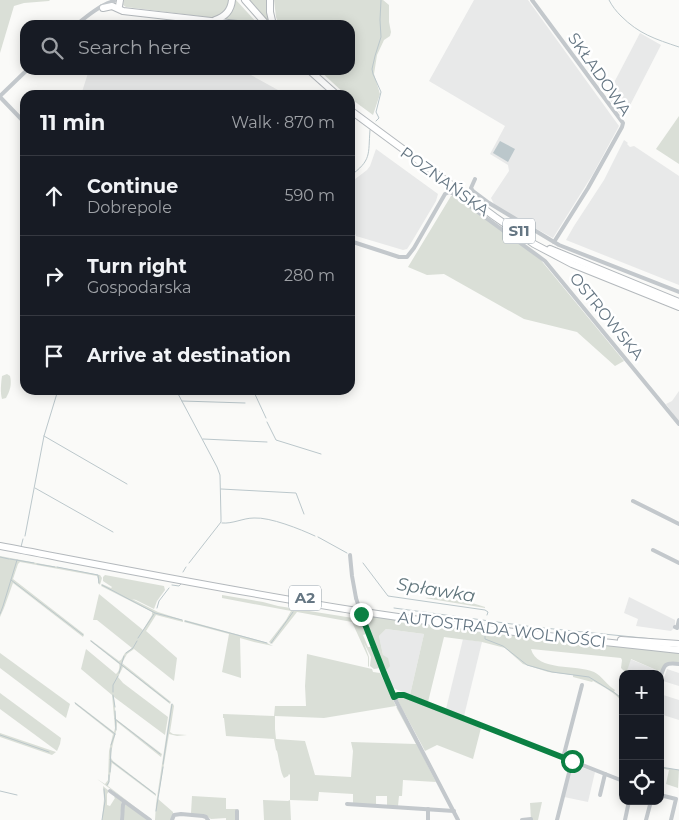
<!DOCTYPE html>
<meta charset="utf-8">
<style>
body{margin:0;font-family:Montserrat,sans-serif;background:#242831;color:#f1f3f6}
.controls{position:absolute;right:15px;bottom:15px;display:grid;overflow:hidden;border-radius:10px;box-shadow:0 2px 12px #0003}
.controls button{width:45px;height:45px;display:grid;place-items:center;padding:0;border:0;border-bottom:1px solid #363941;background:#171b24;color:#f1f3f6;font:25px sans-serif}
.stop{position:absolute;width:15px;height:15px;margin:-11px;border:4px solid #0b8043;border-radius:50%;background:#fff}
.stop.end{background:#0b8043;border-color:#fff;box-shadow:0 1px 5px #0008}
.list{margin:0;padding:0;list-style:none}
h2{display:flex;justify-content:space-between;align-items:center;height:65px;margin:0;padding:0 20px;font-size:21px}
h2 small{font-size:16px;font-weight:400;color:#9ea1a6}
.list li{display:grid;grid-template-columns:32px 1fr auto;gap:15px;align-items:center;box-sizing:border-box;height:80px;padding:0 20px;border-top:1px solid #363941}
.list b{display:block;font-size:19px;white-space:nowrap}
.list p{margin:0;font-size:16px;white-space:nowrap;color:#9ea1a6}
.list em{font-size:16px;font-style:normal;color:#9ea1a6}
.icon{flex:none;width:28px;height:28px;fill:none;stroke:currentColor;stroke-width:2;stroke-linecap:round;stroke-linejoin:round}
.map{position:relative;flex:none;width:679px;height:820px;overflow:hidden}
.search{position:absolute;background:#171b24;box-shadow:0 2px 12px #0003;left:20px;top:20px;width:335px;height:55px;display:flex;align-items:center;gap:12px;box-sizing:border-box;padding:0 18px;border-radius:15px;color:#9ea1a6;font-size:19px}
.panel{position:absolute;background:#171b24;box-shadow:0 2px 12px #0003;left:20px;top:90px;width:335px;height:305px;border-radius:15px}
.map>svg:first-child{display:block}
.built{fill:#e8e9e9}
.green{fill:#dadfd7}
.water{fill:#bbc7cb}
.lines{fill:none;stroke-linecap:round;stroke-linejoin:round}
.stream{stroke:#bbc7cb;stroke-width:1}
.highway-casing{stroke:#b4b9bd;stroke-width:8}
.minor{stroke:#c3c8cc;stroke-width:4}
.highway{stroke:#fff;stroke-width:6}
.minor-bridge{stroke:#c3c8cc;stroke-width:4}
.route{stroke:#0b8043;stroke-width:6}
.labels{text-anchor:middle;stroke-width:5;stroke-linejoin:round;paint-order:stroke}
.shield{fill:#fff;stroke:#939fa8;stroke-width:1}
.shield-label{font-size:15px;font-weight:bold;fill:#657683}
.street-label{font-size:16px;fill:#657683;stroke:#fff}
.water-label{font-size:18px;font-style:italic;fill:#60757c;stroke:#fff}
</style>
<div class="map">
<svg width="679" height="820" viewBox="0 0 679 820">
<rect width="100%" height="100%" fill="#fafaf8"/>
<!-- built -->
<g class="built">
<polygon points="474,0 528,0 619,126 593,174 553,238 495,206 491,198 509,171 508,165 490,154 505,126 429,81"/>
<polygon points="640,33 661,45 624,117 617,110 618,108 615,103 612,103 607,96"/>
<polygon points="89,70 242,70 287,95 81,95"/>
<polygon points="624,140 628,143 627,144 630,147 634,146 679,176 679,285 566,240 574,226 604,180"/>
<polygon points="376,149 438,194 436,201 411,243 407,249 403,250 356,236 350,218 350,183 367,170 370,166"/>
<polygon points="679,391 679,422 666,404 672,401"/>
<polygon points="629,597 675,620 675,627 671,631 636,626 638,619 624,613"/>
<polygon points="386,629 424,634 410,695 393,688 385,672 383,655 379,636"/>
<polygon points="463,639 482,642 464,716 446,709"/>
<polygon points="630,659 661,672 660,674 626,674"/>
<polygon points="667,669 679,673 679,686 663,681"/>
<polygon points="660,694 679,700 679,720 660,714"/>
<polygon points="572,764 595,772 588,802 564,797"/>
</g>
<!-- green -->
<g class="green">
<polygon points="0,0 50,0 49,1 24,3 14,6 0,53"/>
<polygon points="124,0 230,0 227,12 215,18 126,7 123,5"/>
<polygon points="234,0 236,0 259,25 223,20"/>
<polygon points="249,0 268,0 270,25"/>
<polygon points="274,0 383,0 389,5 389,22 391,32 390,36 384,40 377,55 374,74 380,94 373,115 350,98 350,95 345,94 319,70 350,70 350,25 279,25 276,17"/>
<polygon points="679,116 679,164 656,149"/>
<polygon points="451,196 454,196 540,259 624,361 615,366 577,332 524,319 444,274 427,275 408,267"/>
<path d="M7,374l3,2c2,8 0,15 -4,22l-4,1c-2,-7 -1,-15 0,-23z"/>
<polygon points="0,556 100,575 102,578 100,585 98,583 98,579 97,576 20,562 18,564 13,579 84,634 83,637 13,583 4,608 0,617"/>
<path d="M105,575l59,11 1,4 -8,11 -3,8 -18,-9 -4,-1 26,13 25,8v2l-27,-7 -10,16 31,27 -3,23 -40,-32 -7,5 -5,9 49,39 -1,2 -47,-37 -5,10 5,6 45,34 -3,18 -51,-38 2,22 46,35 -1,3 -44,-35c0,12 -6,24 -6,36l2,3 43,33v2l-44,-33 -3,20 -1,3 44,34 -55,-41 8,5 3,-4 1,-29 4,-17 -38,-30v-2l39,30 1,-4 -3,-33 -31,-26 5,-20 30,25c3,-2 4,-7 3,-10l-29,-23 1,-1 28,21 2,-1 4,-7 7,-5 -35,-28h-4l6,-26 44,36 9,-15v-3l-51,-26 1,-2 9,4 1,-1 -9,-6v-4z"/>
<polygon points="222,595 263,602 278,606 353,618 357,622 361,621 366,634 363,635 368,647 371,647 380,668 374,669 370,666 371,657 364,643 369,657 369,666 368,667 368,657 352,622 297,612 272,644 269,642 286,620 291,611 222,598"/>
<polygon points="433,597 469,602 485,607 485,608 425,598"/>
<path d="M370,615l309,37v11l-10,-1 -8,10 -30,-13 -5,15h-2v-3l-3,-3 1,-8 -1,-2 -90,-9c6,23 46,15 63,23 8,4 13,13 21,18l-1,2 7,5 2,7c-6,-11 -20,-17 -30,-23l-1,1 -19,-5v-2l-25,-3 -25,-8 -18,-16 -23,-6 -38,-5 -16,65 -18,-7 14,-61 -38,-5 -7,7 4,19 5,3 2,8 -5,6 -19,-50 4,-2z"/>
<polygon points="185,620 265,642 273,646 254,642 240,638 241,678 222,672 229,634 184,622"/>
<polygon points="0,653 70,704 66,718 0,668"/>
<path d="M307,654l65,15 1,3 7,1 16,33 -72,12 -49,-2v13l1,10 29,2 10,34 36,2 2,-26 -2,-9 65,2 -20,-37 3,1 37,74 -33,-2 -1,16h-3l-1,10 -11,-1v-9h-11v9l-23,-2v-9l-34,-2 -1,9 -28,-1 1,20h-27l-1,-20 25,1 2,-1v-25l-1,-1 -1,2 -4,2c-4,-6 -5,-20 -7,-27l-1,-1 -2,-11 -48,-3 -2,-18h-1v-4l51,2 1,-10h31l-1,-20z"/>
<polygon points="0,693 61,738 60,744 57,751 0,709"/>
<polygon points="403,697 407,697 481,728 473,759 437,745 425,751 397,699"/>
<polygon points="171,704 173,704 174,706 170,732 173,734 187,735 177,736 169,734 159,794 158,794 158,799 173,812 173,814 171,820 155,820 156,804"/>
<polygon points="0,733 56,752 52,755 0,737"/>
<polygon points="660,767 679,770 678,788 666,784 669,770 660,768"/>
<polygon points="103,786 109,791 107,794 107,805 110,806 115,798 114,797 115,796 122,801 120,820 102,820 104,799"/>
<polygon points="192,796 226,798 226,809 236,809 236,820 226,820 226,818 211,819 205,815 193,814 191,813"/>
<polygon points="542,802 538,820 531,820 530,803"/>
<polygon points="125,803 147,820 123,820"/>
</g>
<!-- water -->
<polygon class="water" points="500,141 515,149 508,162 493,153"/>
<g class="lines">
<!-- stream -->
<g class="stream">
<path d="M609,0c3,6 7,11 12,16 18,18 34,23 58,31"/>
<polyline points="376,121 379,118 376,112 381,92 373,74 372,69 375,56 381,37 380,20 381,0"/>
<path d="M350,176c22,-16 18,-21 20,-46"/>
<polyline points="150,390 152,391"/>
<polyline points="176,390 217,467 220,475 221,518 221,522 189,563"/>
<polyline points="253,390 266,418"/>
<polyline points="182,401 245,403"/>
<polyline points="267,422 276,440 321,454"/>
<polyline points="44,436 127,484"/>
<polyline points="203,439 267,442"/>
<polyline points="35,488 113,532"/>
<polyline points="221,489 296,493 304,514"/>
<path d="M222,523c11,1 21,-5 32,-5 16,-1 46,11 61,18"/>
<polyline points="25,536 44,436 58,390"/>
<polyline points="318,537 347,553"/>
<polyline points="21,547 23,539"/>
<polyline points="0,557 9,559"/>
<polyline points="10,559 34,563"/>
<polyline points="363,563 388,596 485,610 488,612 487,615"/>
<polyline points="37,564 55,567"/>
<polyline points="57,567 98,575 99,583"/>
<polyline points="183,572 186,567"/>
<polyline points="11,580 83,635"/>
<polyline points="102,585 155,613 182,620"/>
<polyline points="172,585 179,586 181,584"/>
<polyline points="157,608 159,601 169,588"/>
<polyline points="394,608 534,627 653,639"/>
<polyline points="0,614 3,606 17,560"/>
<polyline points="185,621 267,643"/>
<polyline points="485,636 485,639 503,646 527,665 552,672 589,677 615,693 621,698 623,702"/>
<polyline points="138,638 154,614"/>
<polyline points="91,641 169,702"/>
<polyline points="271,643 293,612"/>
<polyline points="126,653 133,648 137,641"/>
<polyline points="119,673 124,656"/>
<polyline points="113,692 113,685 118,676"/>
<polyline points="113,695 115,707"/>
<polyline points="75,703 115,734"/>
<polyline points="115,711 116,730"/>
<polyline points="115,719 160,754"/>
<polyline points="0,735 49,752"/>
<polyline points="111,745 115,734"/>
<polyline points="110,760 155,794"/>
<polyline points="163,764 172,704"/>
<polyline points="660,767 679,770"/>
<polyline points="110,772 111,748"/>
<polyline points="107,785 109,782 109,775"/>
<polyline points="0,791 17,795"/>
<polyline points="156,811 163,767"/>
<polyline points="102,820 105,801 104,789"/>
</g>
<defs>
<g id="highway">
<polyline points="245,0 267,25"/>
<polyline points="270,0 270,12 273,25"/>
<polyline points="119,6 120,0"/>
<polyline points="103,8 112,6 123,11 246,25"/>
<path d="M215,20c10,-3 16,-9 17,-20"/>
<polyline points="309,70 337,95"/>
<polyline points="350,110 495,217 534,244 572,264 679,307"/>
<polyline points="550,249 679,302"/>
<path d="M0,546c121,23 242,47 364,66 105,16 210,27 315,38"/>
<polyline points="621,640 679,644"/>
</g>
</defs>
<!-- highway casing -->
<use href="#highway" class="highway-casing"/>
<!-- minor -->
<g class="minor">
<polyline points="532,0 623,123 622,127 588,188 554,242"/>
<path d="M76,25c11,-9 24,-20 38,-24"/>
<polyline points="0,96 27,70"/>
<polyline points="0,97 25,123"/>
<polyline points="475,179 471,188 473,191 489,203 559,245 679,292"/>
<polyline points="350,241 399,257 407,257 414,248 445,194 449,192 452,193 545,261 679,424"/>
<polyline points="633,501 679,524"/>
<polyline points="653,550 679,563"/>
<polyline points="350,555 352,576 356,598"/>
<polyline points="363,620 383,671 394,697 458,820"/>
<polyline points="675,627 677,628 679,620"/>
<path d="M660,679c4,-14 4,-17 19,-15"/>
<polyline points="394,697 398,695 404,695 623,781"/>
<polyline points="563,758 582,685"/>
<polyline points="110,791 150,820"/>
<polyline points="600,795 605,774"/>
<polyline points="660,795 676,799 671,820"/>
<polyline points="347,804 454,811"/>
<polyline points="237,811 237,820"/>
<polyline points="122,820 123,805 124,802"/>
<polyline points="172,820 174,815 181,814 203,816 206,817 208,820"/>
<polyline points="428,820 428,809"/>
<polyline points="522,820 531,819"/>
<polyline points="557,820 572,761"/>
<polyline points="625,820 629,801"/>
<polyline points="646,820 651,801"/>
</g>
<!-- highway -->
<use href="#highway" class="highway"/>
<!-- minor-bridge -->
<polyline class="minor-bridge" points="356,598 363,620"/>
</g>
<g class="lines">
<!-- route -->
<polyline class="route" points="361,614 384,673 394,697 398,695 404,695 572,761"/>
</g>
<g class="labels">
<!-- shield labels -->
<g class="shield">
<rect x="503" y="218.5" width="32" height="25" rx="4"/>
<rect x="289" y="585.5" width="32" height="25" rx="4"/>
</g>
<g class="shield-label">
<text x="519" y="236">S11</text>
<text x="305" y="603">A2</text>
</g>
<!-- street labels -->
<g class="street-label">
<text transform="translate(600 74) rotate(55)" y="6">SKŁADOWA</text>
<text transform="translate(445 181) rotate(36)" y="6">POZNAŃSKA</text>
<text transform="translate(607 316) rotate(51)" y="6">OSTROWSKA</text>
<text transform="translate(502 629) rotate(7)" y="6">AUTOSTRADA WOLNOŚCI</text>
</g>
<!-- water labels -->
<g class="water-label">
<text transform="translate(436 590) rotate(9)" y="6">Spławka</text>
</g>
</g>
</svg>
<div class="controls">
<button>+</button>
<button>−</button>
<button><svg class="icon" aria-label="locate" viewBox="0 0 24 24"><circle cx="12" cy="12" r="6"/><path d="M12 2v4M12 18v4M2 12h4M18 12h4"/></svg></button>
</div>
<div class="stop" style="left:572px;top:761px"></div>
<div class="stop end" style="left:361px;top:614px"></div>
<div class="search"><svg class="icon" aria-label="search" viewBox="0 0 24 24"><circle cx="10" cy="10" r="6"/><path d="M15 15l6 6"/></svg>Search here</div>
<section class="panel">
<h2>11 min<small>Walk · 870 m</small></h2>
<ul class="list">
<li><svg class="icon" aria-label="ahead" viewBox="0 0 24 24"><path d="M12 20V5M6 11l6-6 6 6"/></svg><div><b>Continue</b><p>Dobrepole</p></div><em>590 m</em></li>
<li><svg class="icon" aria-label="right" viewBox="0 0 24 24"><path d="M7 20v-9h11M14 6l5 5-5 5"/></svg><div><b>Turn right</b><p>Gospodarska</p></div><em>280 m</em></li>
<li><svg class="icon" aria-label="arrive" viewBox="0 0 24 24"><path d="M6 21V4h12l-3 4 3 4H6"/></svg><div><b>Arrive at destination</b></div></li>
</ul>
</section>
</div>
